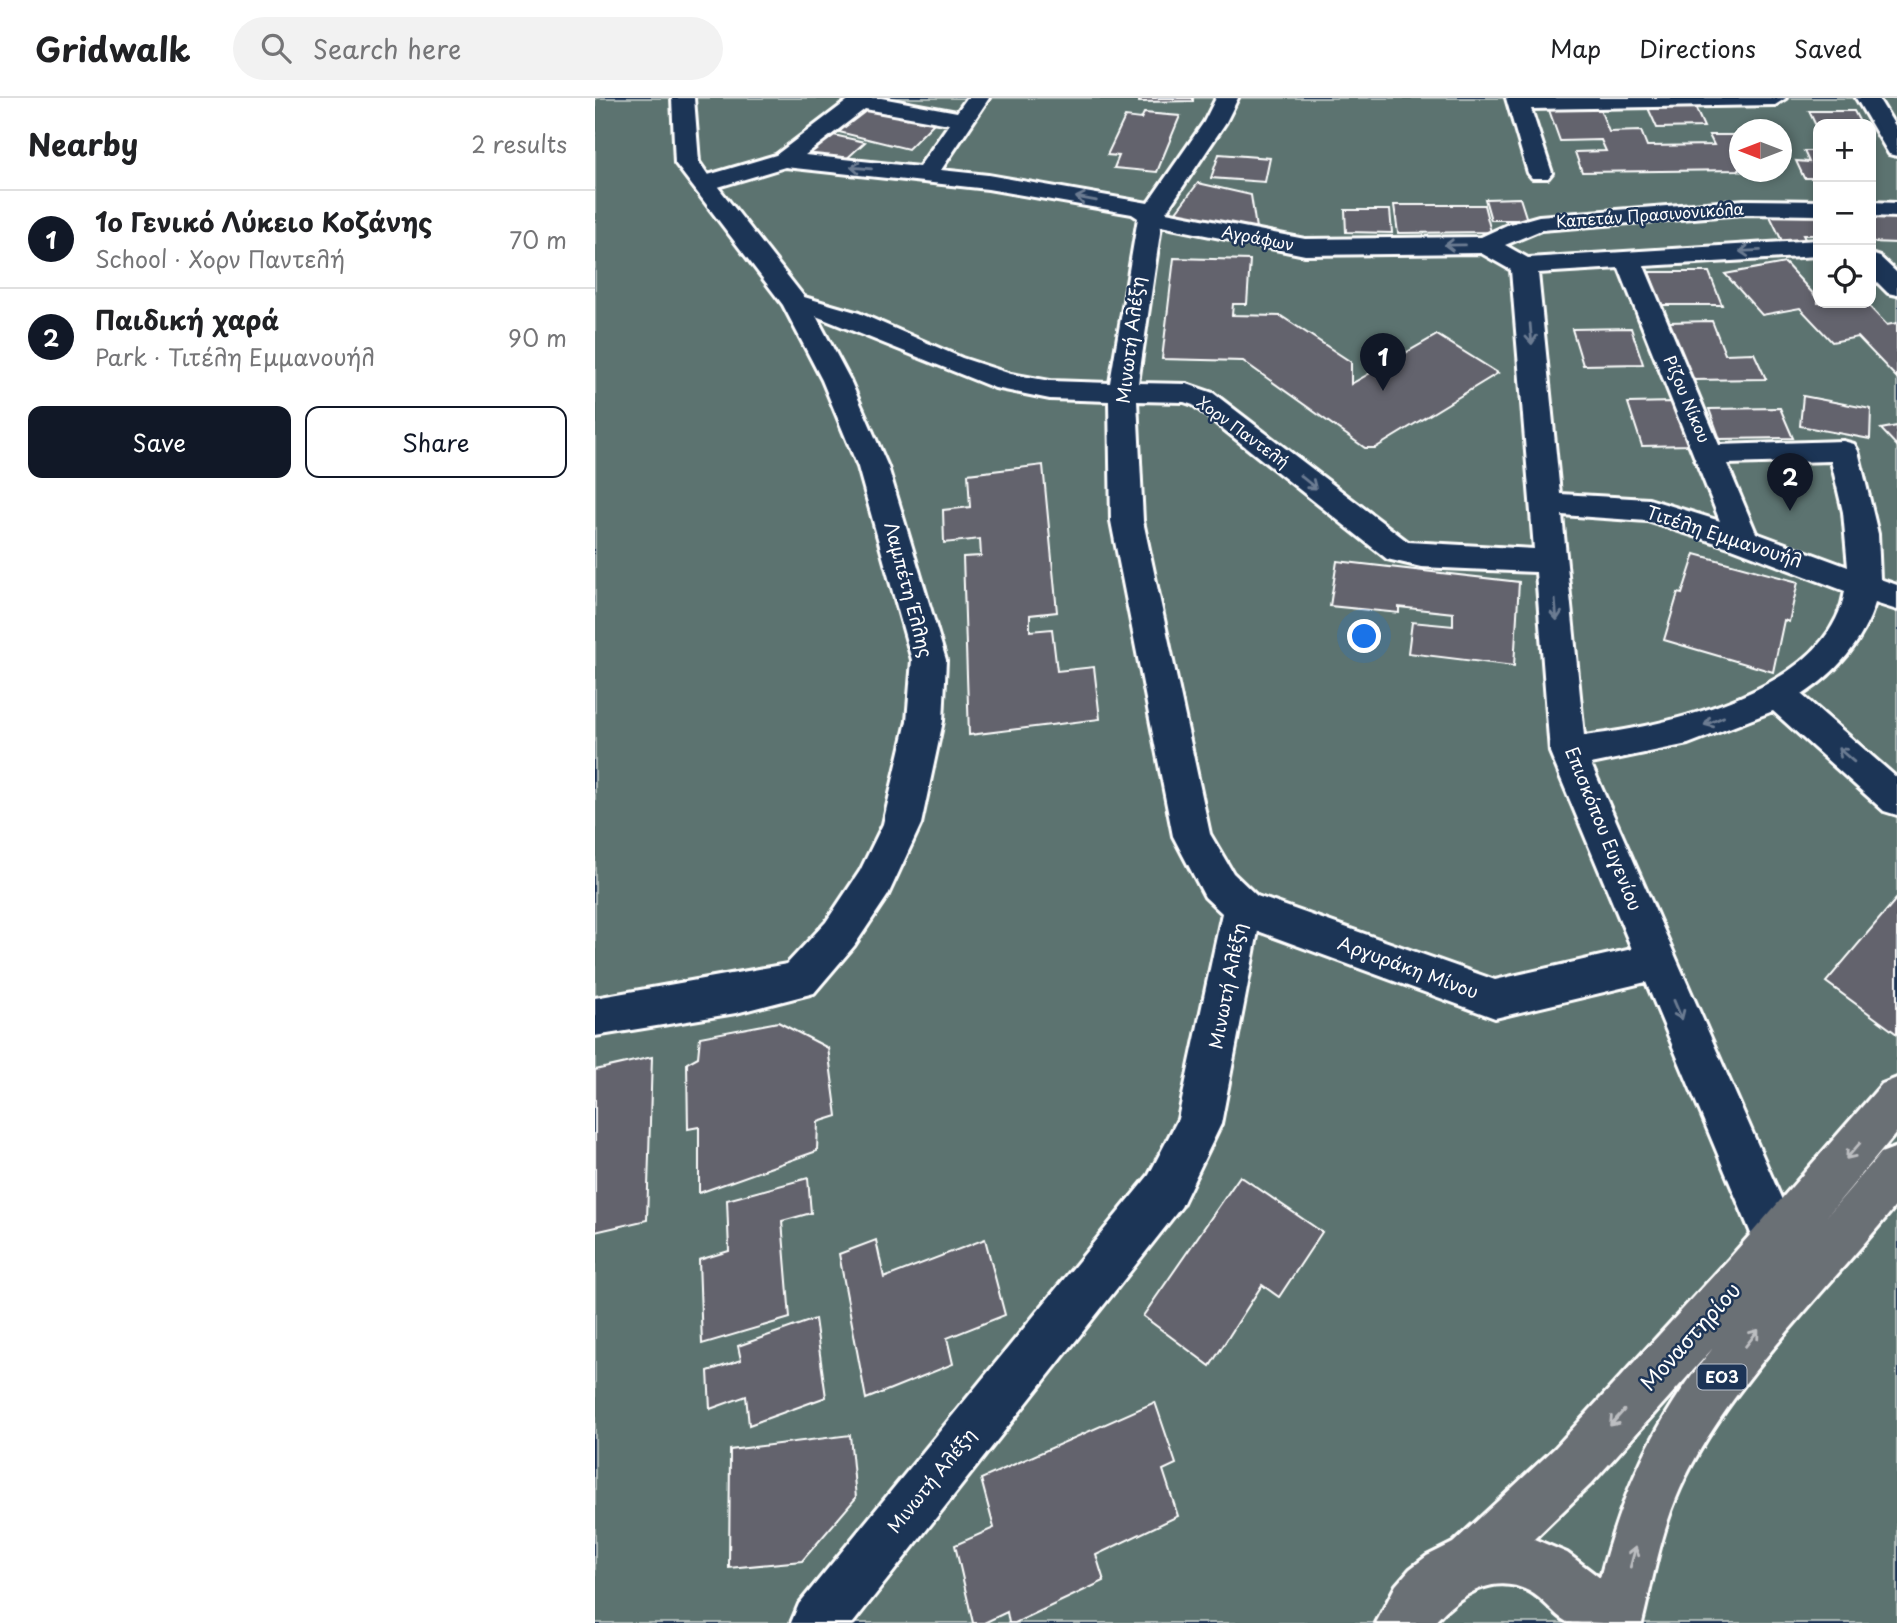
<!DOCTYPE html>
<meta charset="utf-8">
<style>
body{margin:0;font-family:"Playpen Sans",sans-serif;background:#f2f2f2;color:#202124}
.controls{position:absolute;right:21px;top:21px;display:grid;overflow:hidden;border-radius:14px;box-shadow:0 4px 10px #0003}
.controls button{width:63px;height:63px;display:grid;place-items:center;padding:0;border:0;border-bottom:2px solid #e0e0e0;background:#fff;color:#202124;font:35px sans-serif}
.compass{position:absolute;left:1134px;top:21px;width:63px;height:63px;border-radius:50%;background:#fff;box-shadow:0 4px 10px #0003;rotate:270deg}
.you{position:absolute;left:770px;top:539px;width:24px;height:24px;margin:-18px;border:5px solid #fff;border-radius:50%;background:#1a73e8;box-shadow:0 0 0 10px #1a73e833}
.badge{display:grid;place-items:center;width:46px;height:46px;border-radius:50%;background:#111827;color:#fff;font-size:23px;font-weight:700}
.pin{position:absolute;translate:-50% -58px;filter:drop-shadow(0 2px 4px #0008)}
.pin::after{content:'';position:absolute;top:37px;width:24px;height:21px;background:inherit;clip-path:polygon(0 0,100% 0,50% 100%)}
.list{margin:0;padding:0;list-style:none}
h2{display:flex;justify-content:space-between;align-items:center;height:91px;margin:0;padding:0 28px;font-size:30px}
h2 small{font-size:23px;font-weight:400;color:#757577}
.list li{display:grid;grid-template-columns:46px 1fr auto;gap:21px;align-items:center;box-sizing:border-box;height:98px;padding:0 28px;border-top:2px solid #e0e0e0}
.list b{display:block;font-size:26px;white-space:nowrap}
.list p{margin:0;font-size:23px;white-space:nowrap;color:#757577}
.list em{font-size:23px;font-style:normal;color:#757577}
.actions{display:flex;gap:14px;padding:21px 28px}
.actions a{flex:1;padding:16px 0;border:2px solid #111827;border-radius:14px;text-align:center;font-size:24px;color:#111827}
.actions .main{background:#111827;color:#fff}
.icon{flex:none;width:38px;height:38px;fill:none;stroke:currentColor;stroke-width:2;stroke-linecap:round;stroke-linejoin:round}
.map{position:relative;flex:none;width:1302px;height:1525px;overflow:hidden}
header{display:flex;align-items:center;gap:42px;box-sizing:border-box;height:98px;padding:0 35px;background:#fff;border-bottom:2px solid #e0e0e0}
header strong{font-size:33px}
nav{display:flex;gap:38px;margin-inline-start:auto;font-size:24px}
.search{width:490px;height:63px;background:#f2f2f2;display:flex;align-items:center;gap:18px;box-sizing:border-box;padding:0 24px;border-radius:38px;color:#757577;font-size:26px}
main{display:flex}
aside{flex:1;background:#fff}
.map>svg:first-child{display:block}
.green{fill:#5b736f;stroke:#adb9b7;stroke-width:2;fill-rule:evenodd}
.building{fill:#63646d;stroke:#fff;stroke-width:2}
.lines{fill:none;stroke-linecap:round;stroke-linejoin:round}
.minor-casing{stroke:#fff;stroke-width:6}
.major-casing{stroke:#fff;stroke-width:6}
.minor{fill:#1d3557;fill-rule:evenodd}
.major{fill:#6b6f75;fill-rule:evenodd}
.oneway{stroke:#6c7c92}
.oneway2{stroke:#bcbec1}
.labels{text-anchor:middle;stroke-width:5;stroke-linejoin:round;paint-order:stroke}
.far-street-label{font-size:16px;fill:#fff;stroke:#1d3557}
.shield{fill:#1d3557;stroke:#bbc2cd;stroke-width:2}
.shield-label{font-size:16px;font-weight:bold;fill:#fff}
.street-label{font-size:18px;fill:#fff;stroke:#1d3557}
.near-street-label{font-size:21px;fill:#fff;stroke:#1d3557}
</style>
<header>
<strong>Gridwalk</strong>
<div class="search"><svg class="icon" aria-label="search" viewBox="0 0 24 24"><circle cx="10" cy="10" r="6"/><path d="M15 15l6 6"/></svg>Search here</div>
<nav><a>Map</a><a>Directions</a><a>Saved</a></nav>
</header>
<main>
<aside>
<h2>Nearby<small>2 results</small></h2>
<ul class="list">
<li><span class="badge">1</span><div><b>1ο Γενικό Λύκειο Κοζάνης</b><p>School · Χορν Παντελή</p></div><em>70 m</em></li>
<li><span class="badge">2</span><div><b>Παιδική χαρά</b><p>Park · Τιτέλη Εμμανουήλ</p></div><em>90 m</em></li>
</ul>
<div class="actions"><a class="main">Save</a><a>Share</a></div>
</aside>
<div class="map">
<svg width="1302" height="1525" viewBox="0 0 1302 1525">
<rect width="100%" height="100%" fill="#1d3557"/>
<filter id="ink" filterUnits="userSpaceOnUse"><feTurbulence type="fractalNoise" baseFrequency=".0143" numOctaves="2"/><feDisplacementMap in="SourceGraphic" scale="14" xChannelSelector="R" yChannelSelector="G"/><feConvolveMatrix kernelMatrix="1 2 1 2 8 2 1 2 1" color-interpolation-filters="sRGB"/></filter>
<g filter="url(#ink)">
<!-- green -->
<path class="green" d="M0,0h1302v1525h-1302zM1223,26h53v179h-53zM1144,32h42v42h-42z"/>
<!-- building -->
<g class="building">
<polygon points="544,0 598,0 598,3 544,4"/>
<polygon points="271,8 342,22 313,51 244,34"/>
<polygon points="1100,9 1109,29 1062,30 1053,10"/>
<polygon points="1005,11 1014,34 1046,33 1052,48 1119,47 1114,37 1144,37 1144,72 987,74 980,54 1011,53 1006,42 965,43 954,12"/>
<polygon points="1214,13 1259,13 1266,26 1223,26 1223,32"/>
<polygon points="549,15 585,18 562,74 519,70 524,58 512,57 530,19 546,21"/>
<polygon points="234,36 270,44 247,65 211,57"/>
<polygon points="1209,53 1223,53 1223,80 1209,80 1201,63 1214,64"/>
<polygon points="624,56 675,60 670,84 616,80"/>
<polygon points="603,85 656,97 662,137 577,119"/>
<polygon points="925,100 932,122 896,122 890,101"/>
<polygon points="799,107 889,107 896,134 803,135"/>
<polygon points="750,112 795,112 797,135 751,134"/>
<polygon points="1223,113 1223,137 1208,137 1211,143 1187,143 1173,114"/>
<polygon points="1276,115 1302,115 1302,145 1276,144"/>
<polygon points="579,160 655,162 652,206 638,206 637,217 686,218 756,264 756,286 842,237 903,275 780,350 770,350 648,263 567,261"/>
<polygon points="1190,165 1223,201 1223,205 1271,205 1292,227 1302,225 1302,280 1263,239 1237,244 1205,210 1167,217 1130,176"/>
<polygon points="1054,174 1114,174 1127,207 1066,207"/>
<polygon points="1117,223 1130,256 1159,255 1171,281 1095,282 1073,224"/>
<polygon points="1036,230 1048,266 988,267 977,231"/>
<polygon points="1208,298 1276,311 1275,341 1205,328"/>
<polygon points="1080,304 1095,347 1047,348 1033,305"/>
<polygon points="1185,310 1198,340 1125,341 1114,311"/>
<polygon points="1302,328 1302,348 1286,331"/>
<polygon points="448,367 462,514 435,517 435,533 457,531 462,573 499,569 505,621 374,637 368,459 386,458 385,441 349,445 348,412 375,409 373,376"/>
<polygon points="1100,456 1203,484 1194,524 1189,522 1178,574 1069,542 1083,495 1087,496"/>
<polygon points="742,463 924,484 919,568 813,555 817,524 858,528 858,515 804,509 804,515 735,508"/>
<polygon points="1302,800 1302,936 1231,884"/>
<polygon points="183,924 233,950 242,1018 223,1024 222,1053 104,1095 104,1029 93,1031 92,965 103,959 105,939"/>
<polygon points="57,959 52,1122 0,1134 0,972"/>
<polygon points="645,1078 727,1134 684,1199 667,1187 615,1268 548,1218"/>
<polygon points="213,1080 216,1115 187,1123 195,1220 107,1246 104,1162 134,1153 132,1102"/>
<polygon points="390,1141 410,1217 352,1240 358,1266 271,1301 244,1156 281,1142 289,1180"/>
<polygon points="220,1221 231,1299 154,1327 151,1298 115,1311 113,1273 146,1262 143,1248"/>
<polygon points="560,1304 581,1366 568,1372 583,1418 501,1457 509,1483 420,1525 414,1525 412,1514 389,1525 378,1525 360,1447 399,1430 386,1381"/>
<polygon points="255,1337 261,1400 207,1463 134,1470 135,1352"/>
</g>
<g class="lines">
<defs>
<g id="minor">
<path d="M77,0h22l5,64 9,13 68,-20 75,-57h30l76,14 10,-14h22l-48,72 47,5 160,28 56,-81 12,-24h22l-12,24 -60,90 139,27 176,-2 26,-12 32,-9 205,-16 74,1v14l-74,-1 -203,16 -36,15 23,13 290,-18v16l-174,10 75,179 124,-4 11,3 4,7 20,83 2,45 17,6v25l-22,-7c-12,39 -39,70 -73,92l95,83v37l-13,-4 -111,-100 -85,33 -97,20 208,475 -7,16 -16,7 -16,-7 -114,-273 -151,36 -237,-87 -37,193 -40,83 -328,416h-62l8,-19 350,-429 29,-56 44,-206 -17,-16 -32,-61 -62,-315 -2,-120 -59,-2 -55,-11 -179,-72 34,64 38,87 58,193 -3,61 -22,103 -33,71 -34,51 -40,47 -78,20 -141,23v-38l192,-34 39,-42 34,-51 23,-47 24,-103 5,-61 -54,-193 -36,-87 -39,-75 -108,-142zM270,11l84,15 -30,43 -114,-12zM190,69l203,22 144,25 6,4 -28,165 -60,-2 -39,-7 -49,-16 -103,-45 -55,-16 -86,-110zM566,128l144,29 176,-2 30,17 23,279 -126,-7 -195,-149 -26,-9 -49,-1zM1024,170l101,253 -71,-22 -89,-5 -22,-221zM542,303l47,1 9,3 194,154 34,8 115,5 14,180 82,197 -137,31 -238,-84 -24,-23 -23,-39 -67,-313zM1236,363l12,51 5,55 -92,-34 -29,-69zM967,417l85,6 85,27 113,43c-16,100 -178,135 -261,145z"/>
<polygon points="911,0 1191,0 1180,7 936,11 957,75 953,80 937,80 933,75"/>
<polygon points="1261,0 1283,0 1302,31 1302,58 1294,56"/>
<polygon points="1276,104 1302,105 1302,119 1276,118"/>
<polygon points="1276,156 1285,159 1302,175 1302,197 1293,195 1276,178"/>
</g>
<path id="major" d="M1302,980v54l-71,85 55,-64 16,-6v57c-69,86 -173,185 -217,285 -19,42 -27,90 -38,134 -14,0 -65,0 -75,-1 -14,-8 -23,-23 -38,-31 -37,-19 -72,6 -95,32h-58l20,-38 14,-16 17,-13 26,-13 102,-95 174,-189 153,-175zM1118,1250c-58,72 -90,141 -113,230l-33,-25 -33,-14 57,-55z"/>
</defs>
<!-- minor casing -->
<use href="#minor" class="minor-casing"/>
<!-- major casing -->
<use href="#major" class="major-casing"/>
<!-- minor -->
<use href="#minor" class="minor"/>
<!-- major -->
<use href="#major" class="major"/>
</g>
<!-- one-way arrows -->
<defs><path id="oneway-shaft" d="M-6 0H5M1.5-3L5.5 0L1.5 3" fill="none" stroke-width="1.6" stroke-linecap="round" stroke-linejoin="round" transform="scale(1.75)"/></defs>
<g class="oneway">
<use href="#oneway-shaft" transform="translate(266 70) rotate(-175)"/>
<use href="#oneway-shaft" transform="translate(491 101) rotate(-170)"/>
<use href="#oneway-shaft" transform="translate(860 147) rotate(179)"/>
<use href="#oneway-shaft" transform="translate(1155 153) rotate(177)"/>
<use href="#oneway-shaft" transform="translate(936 236) rotate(85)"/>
<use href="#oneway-shaft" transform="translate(713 384) rotate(39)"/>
<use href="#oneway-shaft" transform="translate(961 512) rotate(85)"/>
<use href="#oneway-shaft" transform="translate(1119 623) rotate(157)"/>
<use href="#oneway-shaft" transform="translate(1251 657) rotate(-139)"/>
<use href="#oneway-shaft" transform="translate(1083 912) rotate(67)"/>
</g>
<g class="oneway2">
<use href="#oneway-shaft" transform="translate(1258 1053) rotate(131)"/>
<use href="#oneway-shaft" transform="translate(1157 1240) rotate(-52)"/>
<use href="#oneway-shaft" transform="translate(1022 1320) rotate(132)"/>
<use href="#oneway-shaft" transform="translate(1038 1459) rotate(-75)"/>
</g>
</g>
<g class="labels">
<!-- far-street labels -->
<g class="far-street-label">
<text transform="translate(1055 117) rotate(-4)" y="6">Καπετάν Πρασινονικόλα</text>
<text transform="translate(663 140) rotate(11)" y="6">Αγράφων</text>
<text transform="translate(1092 301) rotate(67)" y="6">Ρίζου Νίκου</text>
<text transform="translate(648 334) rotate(36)" y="6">Χορν Παντελή</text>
</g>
<!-- shield labels -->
<rect class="shield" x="1102.5" y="1266.5" width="49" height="25" rx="5"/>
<g class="shield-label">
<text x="1127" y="1285">ΕΟ3</text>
</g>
<!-- street labels -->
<g class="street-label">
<text transform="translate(536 242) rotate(-83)" y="6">Μινωτή Αλέξη</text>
<text transform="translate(1129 439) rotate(18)" y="6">Τιτέλη Εμμανουήλ</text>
<text transform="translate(313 492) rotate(75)" y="6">Λαμπέτη Έλλης</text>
<text transform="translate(1008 731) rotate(68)" y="6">Επισκόπου Ευγενίου</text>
<text transform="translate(813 870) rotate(20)" y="6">Αργυράκη Μίνου</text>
<text transform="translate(633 888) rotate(-79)" y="6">Μινωτή Αλέξη</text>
<text transform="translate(337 1383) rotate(-51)" y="6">Μινωτή Αλέξη</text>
</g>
<!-- near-street labels -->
<g class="near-street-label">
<text transform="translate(1096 1239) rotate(-48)" y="7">Μοναστηρίου</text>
</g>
</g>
</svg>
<div class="controls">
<button>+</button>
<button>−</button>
<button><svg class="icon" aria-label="locate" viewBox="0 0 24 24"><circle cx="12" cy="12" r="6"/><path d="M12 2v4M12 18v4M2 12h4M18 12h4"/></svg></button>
</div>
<svg class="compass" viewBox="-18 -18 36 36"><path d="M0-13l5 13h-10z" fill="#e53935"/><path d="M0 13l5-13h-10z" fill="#757577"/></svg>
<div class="you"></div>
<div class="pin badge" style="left:788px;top:293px">1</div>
<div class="pin badge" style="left:1195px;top:413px">2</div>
</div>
</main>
